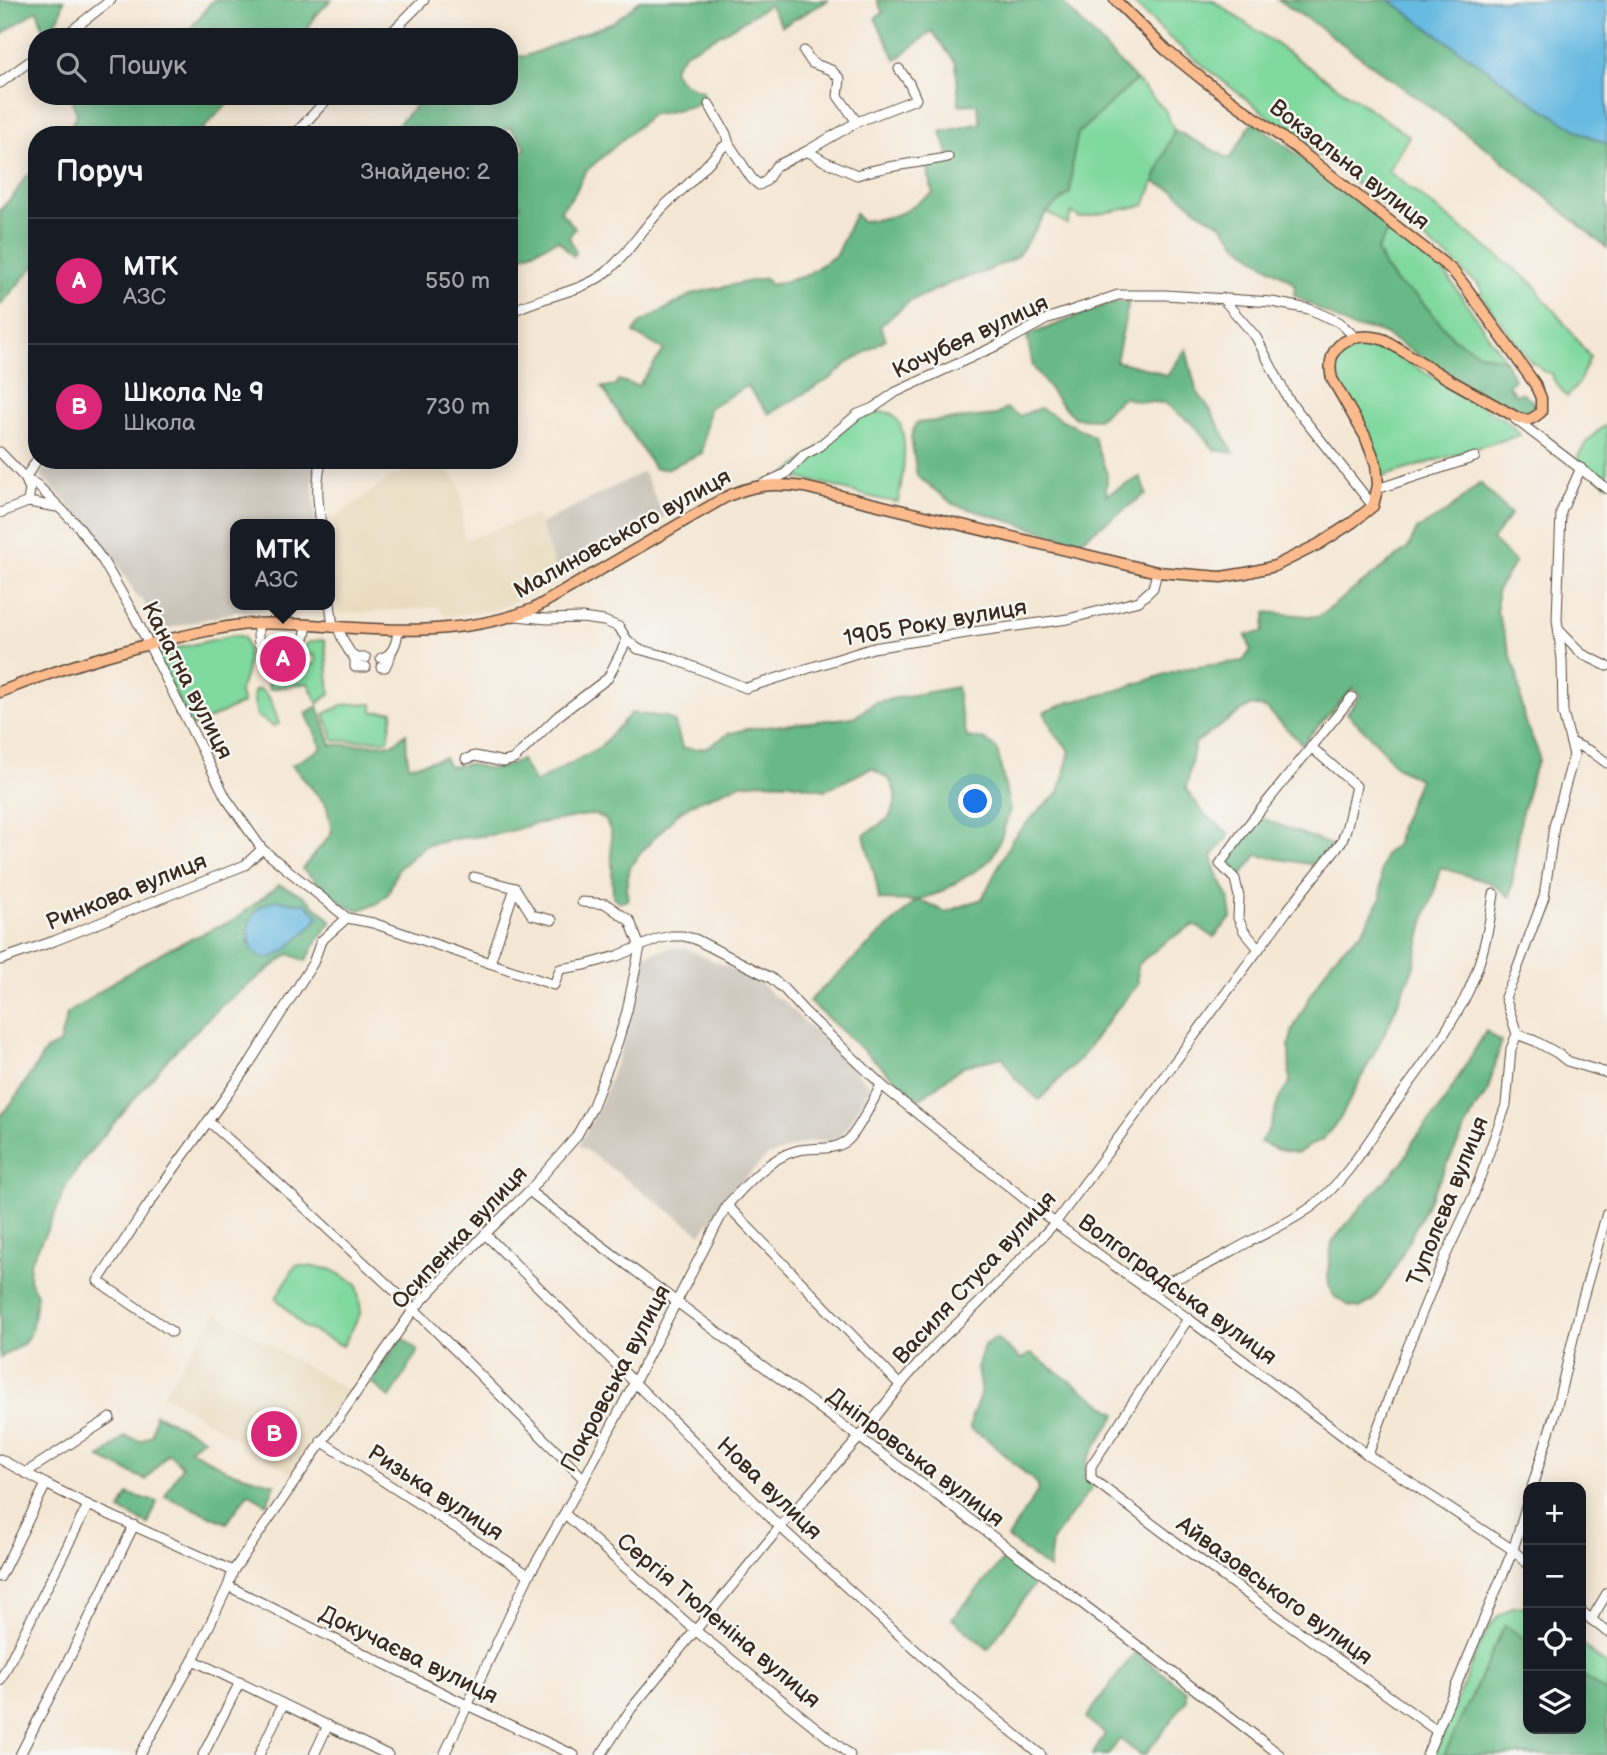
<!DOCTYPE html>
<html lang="uk">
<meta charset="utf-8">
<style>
body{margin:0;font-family:"Balsamiq Sans",sans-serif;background:#20242c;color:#f1f3f6}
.controls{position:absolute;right:21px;bottom:21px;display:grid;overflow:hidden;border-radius:14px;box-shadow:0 4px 18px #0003}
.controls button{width:63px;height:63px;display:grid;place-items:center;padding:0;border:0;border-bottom:2px solid #363941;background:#171b24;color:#f1f3f6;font:35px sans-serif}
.you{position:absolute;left:976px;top:802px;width:24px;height:24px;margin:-18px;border:5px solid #fff;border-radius:50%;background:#1a73e8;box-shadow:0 0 0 10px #1a73e833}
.badge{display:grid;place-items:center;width:46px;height:46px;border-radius:50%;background:#db2777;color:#fff;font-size:23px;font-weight:700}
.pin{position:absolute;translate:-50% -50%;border:4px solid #fff;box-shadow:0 2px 7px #0006}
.popup{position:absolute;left:230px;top:519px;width:105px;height:91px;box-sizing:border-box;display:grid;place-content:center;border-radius:14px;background:#171b24;filter:drop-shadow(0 2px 5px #0005);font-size:23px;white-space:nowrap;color:#9ea1a6}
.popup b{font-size:26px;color:#f1f3f6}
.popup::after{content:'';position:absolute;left:50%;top:100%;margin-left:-14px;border:14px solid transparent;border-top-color:#171b24}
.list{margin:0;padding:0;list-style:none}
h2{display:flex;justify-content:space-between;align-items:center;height:91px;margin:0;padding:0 28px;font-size:30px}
h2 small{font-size:23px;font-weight:400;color:#9ea1a6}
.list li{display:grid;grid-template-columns:46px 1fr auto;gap:21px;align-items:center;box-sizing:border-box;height:126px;padding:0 28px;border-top:2px solid #363941}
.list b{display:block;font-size:26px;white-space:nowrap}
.list p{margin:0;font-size:23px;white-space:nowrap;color:#9ea1a6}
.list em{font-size:23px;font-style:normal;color:#9ea1a6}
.icon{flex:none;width:38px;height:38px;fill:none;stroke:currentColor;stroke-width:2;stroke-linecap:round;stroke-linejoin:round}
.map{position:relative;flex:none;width:1607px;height:1755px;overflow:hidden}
.search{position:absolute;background:#171b24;box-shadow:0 4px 18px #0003;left:28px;top:28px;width:490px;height:77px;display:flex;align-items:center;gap:18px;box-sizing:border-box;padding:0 24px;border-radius:28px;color:#9ea1a6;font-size:26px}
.panel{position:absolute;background:#171b24;box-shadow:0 4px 18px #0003;left:28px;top:126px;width:490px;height:343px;border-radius:28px}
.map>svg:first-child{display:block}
.built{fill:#e8d9ba}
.industrial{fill:#c9c3b8}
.green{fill:#80d99f;stroke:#5e825e;stroke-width:2}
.forest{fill:#68b986;stroke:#527252;stroke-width:2;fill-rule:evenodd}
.water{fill:#66b9e1;stroke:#507280;stroke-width:2}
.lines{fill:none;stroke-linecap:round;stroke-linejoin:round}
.minor-casing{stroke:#574639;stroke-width:11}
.major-casing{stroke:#574639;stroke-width:13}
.minor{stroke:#fff;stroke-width:9}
.major{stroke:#fbbb8d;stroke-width:10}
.labels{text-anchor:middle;stroke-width:5;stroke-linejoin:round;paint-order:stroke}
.street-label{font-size:23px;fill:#3b2a1e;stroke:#f6f6f2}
</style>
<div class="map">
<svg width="1607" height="1755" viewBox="0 0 1607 1755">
<rect width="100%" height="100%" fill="#f6f6f2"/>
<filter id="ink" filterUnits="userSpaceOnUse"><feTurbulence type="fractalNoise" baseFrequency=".0143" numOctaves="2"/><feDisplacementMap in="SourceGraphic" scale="14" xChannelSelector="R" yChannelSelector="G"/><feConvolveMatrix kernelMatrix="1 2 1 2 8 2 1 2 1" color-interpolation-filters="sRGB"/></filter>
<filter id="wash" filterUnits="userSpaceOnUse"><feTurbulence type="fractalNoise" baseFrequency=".00686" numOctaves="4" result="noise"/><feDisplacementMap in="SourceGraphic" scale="28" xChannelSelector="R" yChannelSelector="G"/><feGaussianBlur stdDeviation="1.57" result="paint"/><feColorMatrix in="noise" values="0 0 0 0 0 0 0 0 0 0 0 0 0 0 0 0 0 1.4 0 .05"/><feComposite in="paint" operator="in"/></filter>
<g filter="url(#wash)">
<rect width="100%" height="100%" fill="#f4e7d4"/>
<!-- built -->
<g class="built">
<polygon points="436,465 448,471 461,486 464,540 537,515 559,579 498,610 446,616 437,607 338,614 333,520 389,478 408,469"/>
<polygon points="216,1313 348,1391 292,1474 163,1394"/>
</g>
<!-- industrial -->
<g class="industrial">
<polygon points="52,460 318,460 313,482 316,524 236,524 236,605 324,605 324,609 239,611 158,631 142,599 138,598 118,565 90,528 40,474"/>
<polygon points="643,472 665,517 559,579 540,524"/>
<polygon points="670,948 685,948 759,981 773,996 782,1000 871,1087 849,1125 838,1140 807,1142 768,1156 745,1178 720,1208 701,1234 579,1145 601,1103 622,1046 633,1009 644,955"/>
</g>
<!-- green -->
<g class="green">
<polygon points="1130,0 1212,0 1409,136 1388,171 1535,285 1544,300 1557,314 1590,357 1578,384 1567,397 1553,379 1553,374 1542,371 1539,366 1531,362 1482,297 1481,289 1477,283 1466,275 1451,259 1440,252 1404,221 1210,71 1171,39"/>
<polygon points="1136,80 1165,110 1174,130 1145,205 1079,218 1072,212 1067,224 1047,212 1070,189 1073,157 1078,133"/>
<polygon points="1390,225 1429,257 1446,274 1505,360 1478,353 1453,338 1418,297 1397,284 1384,266 1377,251"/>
<path d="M1354,342h12l14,4 128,76 12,13 -139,42 -45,-100c-2,-20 3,-24 18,-35z"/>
<path d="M870,412l21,1c4,5 9,8 10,14 7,20 1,55 -3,75 -39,-4 -75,-24 -116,-25l81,-64z"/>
<path d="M1607,425v60l-28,-23 -1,-6c8,-13 16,-24 29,-31z"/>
<path d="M234,635l10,2c7,16 4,39 -5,54l4,12 -51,24 -35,-68 2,-5 6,-3z"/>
<path d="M323,640l2,2 5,51 -12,11 -10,-21 -39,6 -1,-6 10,-2 -1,-16 38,-1v-9h-13c1,-13 9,-14 21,-15z"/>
<path d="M259,689c14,8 14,20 20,35l-6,2 -16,-10 -4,-20 2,-6z"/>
<polygon points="352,704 372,704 373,712 393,711 388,740 334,741 324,714 343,705"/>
<polygon points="296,1265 330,1269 357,1284 361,1312 343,1346 304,1327 276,1298"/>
<polygon points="1528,1606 1528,1729 1581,1729 1581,1643 1607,1666 1607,1755 1435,1755 1479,1646 1489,1627 1499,1616 1513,1607"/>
</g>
<!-- forest -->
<g class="forest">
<polygon points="0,0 64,0 60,15 46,37 37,10 0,35"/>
<polygon points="213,0 331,0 314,17 304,37 184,37"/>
<path d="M640,0h189l-47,26 -13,-21 -44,27 -40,21 -12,15c3,13 18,20 29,23l2,12 -41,10 -11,1 -67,58 -10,21 -15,18 15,17 -6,9 7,16 -3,3 -15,-16 -49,22v-40l11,-17 -11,-15v-24l17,-19 -16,-20 -13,8h-99l-3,-7 29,-32h85v-39l17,-1 87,-34 20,-15z"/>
<path d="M877,0h183l76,80 -58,53 -5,24 -3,36 -23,19 -30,45 -30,14 -34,11 -43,19 -30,25 6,13 -39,25 -16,14 -62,36 -22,-28 -38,22 -7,45 -36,16 -12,-1 -52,-81 13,-1 3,-6 20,6 26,-36 -30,-17 6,-10 55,-30 70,-15 6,7 34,-9 31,-21 19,-42 6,8c12,0 36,-5 46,-11 9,-6 16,-12 26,-16l-6,-28 23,-6 -9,-28 40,-9 -4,-19 -18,1 -3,-42 -24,-32 -36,29 -21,-42 8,-5z"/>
<polygon points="1278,0 1389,0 1500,79 1584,134 1607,144 1607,248 1493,153 1318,26"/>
<polygon points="70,96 237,96 223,108 197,135 66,135 77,114"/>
<path d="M1253,121l137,104 -13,26 7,15 13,18 21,13 35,41 25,15 27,7 9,19 -6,7 8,9 6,-3 11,10 2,5c-2,6 -5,8 -12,9l-43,-24 -96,-58 -11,-5 -20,-1 -59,-33 1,-9 -5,-6 -31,-19 -23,-19 -16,-19 -15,-7 -32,-26 -19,-8 20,-52 56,29z"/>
<polygon points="37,169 37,266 35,265 0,305 0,210 14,195 25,178"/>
<polygon points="1129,301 1116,361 1152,370 1167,376 1186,349 1196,390 1209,408 1234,453 1215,450 1196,427 1165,403 1137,401 1123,397 1098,419 1075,418 1059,402 1033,366 1027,336 1112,303"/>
<polygon points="1006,408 1019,416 1040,408 1093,436 1107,474 1106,495 1140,477 1146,494 1078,542 953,504 917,476 911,437 916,423 997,415"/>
<path d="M1480,483l31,31 -19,26 23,22 -18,28v21l20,64 7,44 13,30 2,10 -5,11 -12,42 -12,85 -19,-14 -51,-16 -6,27 -8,20 -12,52 -26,60 -48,93 -17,20 -26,14 -19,-3 -18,-8 9,-13 11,-32 10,-15 -1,-37 4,-16 22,-42 17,-27 9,-10 21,-18 19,-34v-27l4,-17 12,-10 3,-18 19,-47 -23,-12 -16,-21 -33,-33 14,-18 -8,-7 -51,56 -35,-35 -15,-4c-20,11 -38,26 -57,38l-9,46 19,26 25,19 -18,22 3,14 14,28 3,19 -18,20 -20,-12 -29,17 -28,23 1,20 -23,26 -32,44 -44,45 -24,-22 -12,-21 -40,9 -45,34 -109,-99 107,-100 -37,-1c-2,-23 -10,-43 -15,-65l25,-17 6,-13v-13l-5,-12 -18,-12 -47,22 -34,-7 -30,-1 -20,2 -47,19 -16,10 -35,37 -13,17 -4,21 2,12 -8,2 -7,-5 -2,-65 -6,-13 -10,-5 -61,10 -35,10 -45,5 -30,7 -26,23 -10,25 -12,10 -17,6 -14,-4 -43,-37 30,-36 -5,-27 -35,-41 30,-17 -16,-35 12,-7 13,39 62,-1 13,-11 1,21 2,12 35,-8 5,9 19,-3 23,5 13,-2 17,-7 14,23 65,-36 31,-34 35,4 9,6 7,25 16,1 12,-3 18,-12 19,-5 108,-12 20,-15 82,-15 2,18 8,32 18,3 12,9 13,61 -9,28 -10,21 -11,9 -39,24 -23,8 28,12 36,-13 31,-61 27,-29 19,-16 11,-42 -17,-20 -9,-19 26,-10 39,-9 72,-24 62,-8 8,-11 -5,-15 17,-3 3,-20 52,5 90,-69 9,-19 30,-17z"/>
<polygon points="1261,818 1331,845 1315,865 1257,855 1241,876 1226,861"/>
<path d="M279,885l24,10 29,26 -12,15 -14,25 -17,-7 -67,51 -51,50 -85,101 -20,30 -10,26 -26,51 -1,17 8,14 -6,38 -7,11 -24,15v-241l14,-17 32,-50 13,-6 8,-30 51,-35 50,-30 66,-29zM295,903h10l6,24 -30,25 -29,-4 -4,-7 2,-21z"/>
<polygon points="1486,1031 1501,1042 1487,1093 1476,1107 1391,1276 1372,1301 1360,1308 1350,1306 1335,1297 1329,1287 1328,1271 1332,1242 1362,1206 1403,1162 1414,1140 1439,1110"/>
<polygon points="402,1337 418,1351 390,1398 371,1382"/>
<polygon points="996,1338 1021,1359 1031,1354 1117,1414 1095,1447 1086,1463 1086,1480 1093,1486 1052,1541 1049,1569 1008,1538 1039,1489 1036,1483 986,1438 970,1429 972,1416 981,1393 977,1368 984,1345"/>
<polygon points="155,1414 204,1438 189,1449 229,1471 275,1484 267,1504 248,1493 227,1523 165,1496 182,1466 168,1453 146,1480 100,1458 125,1436 141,1441 152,1435"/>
<polygon points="128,1494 157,1502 148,1524 120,1510"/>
<polygon points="1007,1556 1037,1580 988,1649 952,1619"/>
<polygon points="1505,1625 1528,1641 1528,1729 1581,1729 1581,1675 1607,1693 1607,1755 1444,1755"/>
<polygon points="1135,1652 1186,1691 1186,1701 1145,1755 1140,1755 1120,1739 1108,1755 1092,1755 1105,1734 1086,1718"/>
</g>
<!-- water -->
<g class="water">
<polygon points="1389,0 1607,0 1607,144 1584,134 1534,103"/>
<path d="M277,900l18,3h10l14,14c-8,10 -34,36 -46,40 -28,9 -39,-49 4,-57z"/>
</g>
</g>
<g filter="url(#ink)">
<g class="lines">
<defs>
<g id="minor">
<polyline points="63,37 111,0"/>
<polyline points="387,37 424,0"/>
<polyline points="804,51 812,63 831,70 840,79 838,96 857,122"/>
<polyline points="0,83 37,56"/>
<polyline points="294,135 330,96"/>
<polyline points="729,144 752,179 759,185 766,181 776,166 807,151 857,122 916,99 909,83 899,69"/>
<path d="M807,151l17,10 33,14c27,-10 62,-11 91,-18"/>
<polyline points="1222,298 1256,337 1288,399 1373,506"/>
<path d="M509,313c30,-17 68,-19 95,-39 21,-16 36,-42 54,-61 7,-9 15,-15 24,-23 14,-13 27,-28 41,-43l6,-3 -3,-10 -17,-30"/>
<polyline points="1515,419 1607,489"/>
<polyline points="0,452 25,478 37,485 78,526 103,561 133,613 226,798 262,849 347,918 373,923 554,985 560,969 585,965 617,956 658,939 671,936 683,936 695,939 771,978 784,989 804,1011 885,1088 1055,1223 1190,1320 1368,1455 1513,1550 1528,1564"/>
<polyline points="763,484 785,474 805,454 817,448 858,414 873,408 896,392 1009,340 1049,318 1118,295 1165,295 1272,302 1309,309 1339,322 1354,336"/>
<polyline points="1377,489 1475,457"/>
<polyline points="28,502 57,507"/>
<polyline points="0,513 28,502 30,489 25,478 37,460"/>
<path d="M321,524c-3,-21 -6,-43 1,-64"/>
<polyline points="330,603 333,627"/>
<polyline points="516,616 547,619 582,618 604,621 619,627 627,640 638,649 669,657 746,688 873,648 973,632 1068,619 1139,601 1153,588 1157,572"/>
<path d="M258,623c0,11 -1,21 5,29l27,1 7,-2 8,-15 2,-11"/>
<path d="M338,627c4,12 8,22 17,31h11"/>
<polyline points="1560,631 1582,654 1607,666"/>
<polyline points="355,658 355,667 366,667"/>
<path d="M381,658c13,-3 16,-16 17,-28"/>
<polyline points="381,667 385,667 391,654"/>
<polyline points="1571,742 1592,752 1607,763"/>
<polyline points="466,759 475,756 504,762 514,759 558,716 608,678 627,640"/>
<polyline points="474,877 515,888 532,915 552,920"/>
<polyline points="582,902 606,904 630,921 640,947"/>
<polyline points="1259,949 1244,931 1238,918 1239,897 1235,879 1220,864 1245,829 1352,697"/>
<polyline points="0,960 54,941 245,865 262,849"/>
<polyline points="490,963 515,888"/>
<polyline points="1517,1034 1535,1041 1557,1053 1567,1061 1607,1073"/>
<polyline points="208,1121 277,1182 414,1309 584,1479"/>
<path d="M529,1191c249,189 504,371 751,564"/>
<polyline points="727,1205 900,1385"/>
<polyline points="485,1234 780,1527 952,1683 1041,1755"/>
<path d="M1143,1286c38,-4 69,-24 102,-42 23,-12 48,-23 69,-39 32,-25 53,-62 76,-95 26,-35 53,-71 74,-110 17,-32 25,-70 30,-106"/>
<polyline points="1188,1319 1091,1466 1091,1478 1196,1557 1437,1731"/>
<polyline points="172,1332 98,1281 146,1208 249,1064 313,963 321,941 347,918"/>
<polyline points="321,1441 529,1575"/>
<polyline points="1368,1455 1403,1359 1444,1259 1473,1197 1506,1105 1511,1049 1517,1034 1505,997 1513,980 1544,897 1554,826 1574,755 1563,713 1562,660 1557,619 1561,512 1581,468"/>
<polyline points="0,1459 46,1484 88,1505 233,1571"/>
<polyline points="25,1473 110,1418"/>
<polyline points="1532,1487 1556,1410 1582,1301 1607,1213"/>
<polyline points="565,1514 696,1631 850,1755"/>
<polyline points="0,1577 46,1484"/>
<polyline points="228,1586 467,1705 574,1755"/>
<polyline points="1581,1611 1607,1632"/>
<polyline points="1591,1620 1607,1593"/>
<polyline points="193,1660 388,1755"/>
<polyline points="0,1681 88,1505"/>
<polyline points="20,1755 77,1643 134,1525"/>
<polyline points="140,1755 193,1660 228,1586 233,1571 414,1309 485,1234 529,1191 576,1137 592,1108 618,1041 627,1011 640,947"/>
<polyline points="203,1755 240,1682"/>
<polyline points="259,1755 283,1704"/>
<polyline points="314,1755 328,1725"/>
<path d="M444,1755l85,-180 55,-96 143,-274c19,-20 41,-46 68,-54 17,-5 37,1 52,-10 9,-7 28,-44 34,-56"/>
<polyline points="601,1755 631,1709 780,1527 859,1438 905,1379 937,1343 977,1305 1055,1223 1287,911 1342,841 1347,826 1356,786 1311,747"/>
<polyline points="1427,1755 1513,1550 1528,1500"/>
</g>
<path id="major" d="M0,692c58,-23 118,-41 179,-55 24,-5 49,-12 73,-13 34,-2 68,2 102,4 60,4 122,3 179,-19l191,-111c29,-14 49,-15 80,-11l353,85 64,5 25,-4 29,-7 44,-22 34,-22 20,-16 5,-21 -2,-21 -11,-28 -33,-57c-9,-37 23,-49 53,-39l63,39 68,38c11,5 16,3 25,-5v-14l-6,-14 -70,-98 -13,-16 -157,-123 -93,-68 -36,-29 -51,-50"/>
</defs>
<!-- minor casing -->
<use href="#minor" class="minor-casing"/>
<!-- major casing -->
<use href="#major" class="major-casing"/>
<!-- minor -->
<use href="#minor" class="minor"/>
<!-- major -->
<use href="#major" class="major"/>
</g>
</g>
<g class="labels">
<!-- street labels -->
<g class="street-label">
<text transform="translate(1350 164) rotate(38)" y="8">Вокзальна вулиця</text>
<text transform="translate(970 336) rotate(-25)" y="8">Кочубея вулиця</text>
<text transform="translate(622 533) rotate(-29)" y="8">Малиновського вулиця</text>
<text transform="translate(935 622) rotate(-10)" y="8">1905 Року вулиця</text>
<text transform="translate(188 680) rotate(63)" y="8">Канатна вулиця</text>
<text transform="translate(126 891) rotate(-22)" y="8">Ринкова вулиця</text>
<text transform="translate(1447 1201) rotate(-68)" y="8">Туполєва вулиця</text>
<text transform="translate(459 1237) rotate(-47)" y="8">Осипенка вулиця</text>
<text transform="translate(974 1277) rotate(-47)" y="8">Василя Стуса вулиця</text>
<text transform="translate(1178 1289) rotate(36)" y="8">Волгоградська вулиця</text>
<text transform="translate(615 1378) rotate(-62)" y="8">Покровська вулиця</text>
<text transform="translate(916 1457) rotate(37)" y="8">Дніпровська вулиця</text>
<text transform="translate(770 1488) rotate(44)" y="8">Нова вулиця</text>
<text transform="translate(436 1492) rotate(33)" y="8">Ризька вулиця</text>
<text transform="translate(1275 1590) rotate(36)" y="8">Айвазовського вулиця</text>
<text transform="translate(719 1620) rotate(40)" y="8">Сергія Тюленіна вулиця</text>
<text transform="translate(409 1654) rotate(26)" y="8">Докучаєва вулиця</text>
</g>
</g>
</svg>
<div class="controls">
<button>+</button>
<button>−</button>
<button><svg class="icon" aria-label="locate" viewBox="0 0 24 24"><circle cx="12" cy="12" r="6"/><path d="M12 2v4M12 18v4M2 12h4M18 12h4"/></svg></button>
<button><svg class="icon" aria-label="layers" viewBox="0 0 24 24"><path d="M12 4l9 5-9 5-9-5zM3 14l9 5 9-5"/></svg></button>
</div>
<div class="you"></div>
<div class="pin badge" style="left:283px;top:659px">A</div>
<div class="popup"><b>МТК</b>АЗС</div>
<div class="pin badge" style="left:274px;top:1434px">B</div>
<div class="search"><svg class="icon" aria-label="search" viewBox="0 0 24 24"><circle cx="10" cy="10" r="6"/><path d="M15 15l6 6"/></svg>Пошук</div>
<section class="panel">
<h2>Поруч<small>Знайдено: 2</small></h2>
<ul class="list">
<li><span class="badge">A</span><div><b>МТК</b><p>АЗС</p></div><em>550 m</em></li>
<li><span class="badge">B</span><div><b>Школа № 9</b><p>Школа</p></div><em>730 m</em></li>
</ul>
</section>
</div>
